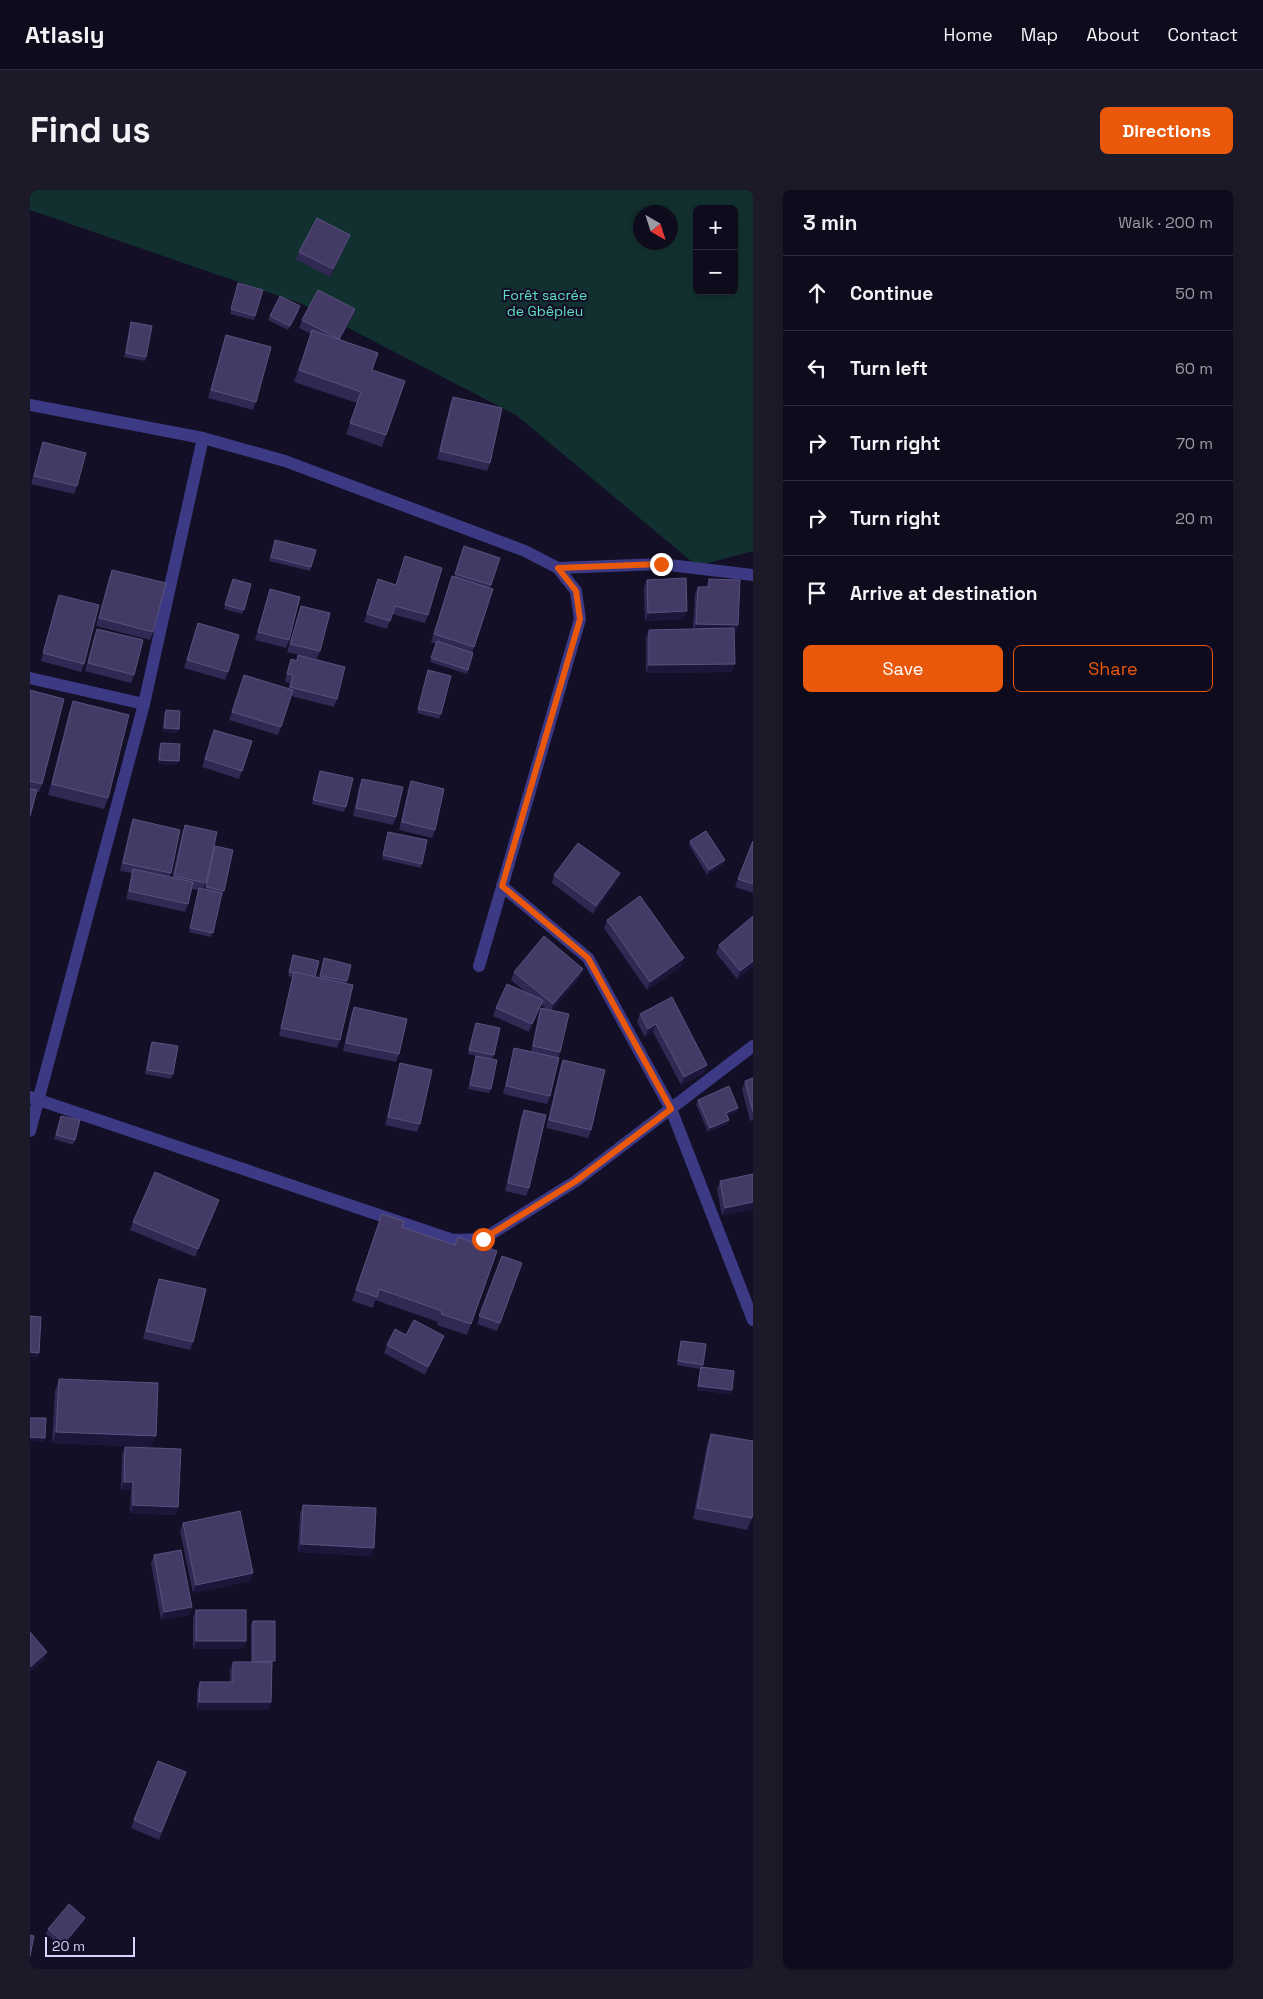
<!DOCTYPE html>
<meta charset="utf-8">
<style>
body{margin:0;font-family:"Space Grotesk",sans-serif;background:#1c1929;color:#f1f3f6}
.controls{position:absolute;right:15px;top:15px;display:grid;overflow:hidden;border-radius:8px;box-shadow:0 2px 8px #0003}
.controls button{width:45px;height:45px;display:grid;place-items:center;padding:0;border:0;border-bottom:1px solid #2e2b3b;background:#0e0b1c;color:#f1f3f6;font:25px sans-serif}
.compass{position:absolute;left:603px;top:15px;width:45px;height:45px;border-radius:50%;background:#0e0b1c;box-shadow:0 2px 8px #0003;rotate:141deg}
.scale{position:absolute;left:15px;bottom:12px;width:90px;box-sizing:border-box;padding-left:5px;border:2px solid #d9d4ff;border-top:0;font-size:14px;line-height:18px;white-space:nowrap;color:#d9d4ff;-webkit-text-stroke:4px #130f26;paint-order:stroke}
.stop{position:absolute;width:15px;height:15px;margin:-11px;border:4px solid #ea580c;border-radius:50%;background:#fff}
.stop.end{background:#ea580c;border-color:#fff;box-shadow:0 1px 5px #0008}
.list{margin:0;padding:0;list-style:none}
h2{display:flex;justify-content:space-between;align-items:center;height:65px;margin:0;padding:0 20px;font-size:21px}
h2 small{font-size:16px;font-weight:400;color:#9b9ba3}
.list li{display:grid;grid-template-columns:32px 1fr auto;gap:15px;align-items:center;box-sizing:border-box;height:75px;padding:0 20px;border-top:1px solid #2e2b3b}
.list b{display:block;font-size:19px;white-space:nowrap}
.list em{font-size:16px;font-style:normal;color:#9b9ba3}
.actions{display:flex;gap:10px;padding:15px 20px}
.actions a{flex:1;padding:11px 0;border:1px solid #ea580c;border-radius:8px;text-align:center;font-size:18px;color:#ea580c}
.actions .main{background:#ea580c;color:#fff}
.icon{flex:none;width:28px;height:28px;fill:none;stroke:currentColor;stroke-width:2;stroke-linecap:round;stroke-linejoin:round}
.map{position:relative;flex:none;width:723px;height:1779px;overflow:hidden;border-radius:8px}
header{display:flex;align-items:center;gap:30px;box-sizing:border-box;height:70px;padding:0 25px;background:#0e0b1c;border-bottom:1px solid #2e2b3b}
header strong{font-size:24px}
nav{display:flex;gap:28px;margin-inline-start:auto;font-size:18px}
.intro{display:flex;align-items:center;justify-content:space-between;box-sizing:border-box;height:120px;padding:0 30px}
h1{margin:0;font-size:35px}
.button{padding:12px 22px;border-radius:8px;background:#ea580c;color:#fff;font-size:18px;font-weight:700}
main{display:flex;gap:30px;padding:0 30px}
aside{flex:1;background:#0e0b1c;border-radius:8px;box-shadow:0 2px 8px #0003}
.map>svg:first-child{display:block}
.green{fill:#12302f;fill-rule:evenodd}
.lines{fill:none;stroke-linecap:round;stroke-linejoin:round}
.street{stroke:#3d3a85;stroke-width:12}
.wall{fill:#312854}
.shaded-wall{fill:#1d163a}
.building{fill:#433a66;stroke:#5a527e}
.route{stroke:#ea580c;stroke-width:6}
.labels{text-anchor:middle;stroke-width:4.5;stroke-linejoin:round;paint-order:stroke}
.park-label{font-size:14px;fill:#5fe0c0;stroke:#130f26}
</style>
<header>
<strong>Atlasly</strong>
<nav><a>Home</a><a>Map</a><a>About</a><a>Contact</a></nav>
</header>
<div class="intro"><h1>Find us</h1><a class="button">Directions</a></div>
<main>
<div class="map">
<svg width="723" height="1779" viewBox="0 0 723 1779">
<rect width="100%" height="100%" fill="#130f26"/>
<!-- green -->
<path class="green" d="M0,0h723v361l-56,15 -181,-151 -214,-111 -272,-94zM667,19h37v82h-37zM610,22h30v30h-30z"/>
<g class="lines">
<!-- street -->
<g class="street">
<polyline points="0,215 173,248 255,271 495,361 528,378 546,401 550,429 449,776"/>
<polyline points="528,378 631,374 723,385"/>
<polyline points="0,488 114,514"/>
<polyline points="472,696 558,768 641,919 723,1130"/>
<polyline points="0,907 423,1050 453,1049 546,991 723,856"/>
<polyline points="0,941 114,514 173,248"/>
</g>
</g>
<!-- wall -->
<g class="wall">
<polygon points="317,53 300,87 266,69 269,62"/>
<polygon points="208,93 225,126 224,130 200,124"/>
<polygon points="325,119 322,127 310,150 342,180 375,191 352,257 316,244 327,213 264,192 281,144 269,138 272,130"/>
<polygon points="269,121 258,140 238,130 240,126"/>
<polygon points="101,132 116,167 115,171 94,167 100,136"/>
<polygon points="196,145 226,212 223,220 178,208 193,153"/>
<polygon points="423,207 460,273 457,281 407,269 420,215"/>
<polygon points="13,252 47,296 44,304 1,294 10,260"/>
<polygon points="245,350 281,377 280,381 239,371"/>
<polygon points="434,356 461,395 460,398 463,399 442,463 443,463 437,484 400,472 406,454 401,452 419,394 424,387"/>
<polygon points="82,380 123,442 120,450 66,436 79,388"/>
<polygon points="203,389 221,394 212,424 194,419"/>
<polygon points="348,389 398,425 395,433 362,424 357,439 334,432"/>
<polygon points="679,389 706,443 704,443 702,482 616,483 616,448 619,440 663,439 665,404 668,397 676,397"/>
<polygon points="617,390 654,429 615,431 614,398"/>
<polygon points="240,399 259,450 256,458 225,450"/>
<polygon points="29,405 54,474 51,482 11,471 26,413"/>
<polygon points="271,416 290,461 287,469 257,462"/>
<polygon points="168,433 198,482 195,490 154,478"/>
<polygon points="67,439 104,485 101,493 55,481 64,447"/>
<polygon points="268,465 307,509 304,517 261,506 248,545 199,530 214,485 258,499 260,493 255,492 258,477 261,469 266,471"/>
<polygon points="398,480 411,524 409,529 387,523"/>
<polygon points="0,500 12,594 9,602 6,601 0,626"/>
<polygon points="43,511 78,608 74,619 18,605 39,522"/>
<polygon points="136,520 149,539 147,543 133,542 134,524"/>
<polygon points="181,548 212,581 209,589 172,577"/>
<polygon points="131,553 147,575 128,574 129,557"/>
<polygon points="290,581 316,617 314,622 282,614"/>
<polygon points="332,589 366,627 363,635 323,626 329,597"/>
<polygon points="381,591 405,640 402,648 369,640 378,599"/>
<polygon points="103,629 141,683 139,687 142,688 152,643 155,635 176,693 173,699 175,700 185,656 194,701 192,705 191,705 181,747 159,742 168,700 162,699 158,714 155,722 96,709 102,683 90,681 100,637"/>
<polygon points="358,642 392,674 391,678 352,669"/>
<polygon points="660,651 694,674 677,685 659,655"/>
<polygon points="723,651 723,703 705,697"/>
<polygon points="590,683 587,691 563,724 522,693 524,685"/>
<polygon points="723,726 723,776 707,789 686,763 689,755"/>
<polygon points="577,730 651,776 617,800 574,738"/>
<polygon points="263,765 285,787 289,788 294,768 317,791 316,794 310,850 307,858 249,846 262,787 258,786"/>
<polygon points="553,779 550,787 522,820 530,862 520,906 517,914 473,904 482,866 484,858 501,861 508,826 511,818 516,819 511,814 499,842 463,826 466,818 498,804 481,790 484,782"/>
<polygon points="642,807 677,875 674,883 651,895 623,842 615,847 607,832 610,824"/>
<polygon points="324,817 369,864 366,872 313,861 321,825"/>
<polygon points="446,833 464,865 462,869 461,899 459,903 438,899 446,866 438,864"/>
<polygon points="122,852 143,884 141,889 115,884 120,856"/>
<polygon points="533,870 561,940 558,948 516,938 530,878"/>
<polygon points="370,873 390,934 387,942 355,935 368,881"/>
<polygon points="723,888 723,930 720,931 712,899 715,891"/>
<polygon points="668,910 708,918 706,922 697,926 697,934 678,942 666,914"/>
<polygon points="494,920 499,998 496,1006 475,1001 491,928"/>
<polygon points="31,926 45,950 43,955 24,949"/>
<polygon points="723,984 692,1026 687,999 690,991"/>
<polygon points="189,1010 165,1067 100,1040 103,1032"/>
<polygon points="352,1024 372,1037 425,1055 467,1061 437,1145 407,1135 408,1132 345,1110 343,1118 322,1111"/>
<polygon points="472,1066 492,1073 467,1141 447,1134"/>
<polygon points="129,1089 163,1152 160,1160 113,1149 126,1097"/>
<polygon points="376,1145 411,1154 395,1185 354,1163 357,1155"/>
<polygon points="651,1151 673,1175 672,1177 701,1204 667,1200 670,1179 647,1175 650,1155"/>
<polygon points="29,1189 121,1257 22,1253 25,1201"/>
<polygon points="681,1244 722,1328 717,1340 663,1329 677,1255"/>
<polygon points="95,1257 148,1317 145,1325 100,1323 101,1300 91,1300 92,1265"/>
<polygon points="273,1315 341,1366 268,1362 270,1323"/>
<polygon points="153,1333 220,1391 163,1403 150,1341"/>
<polygon points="124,1365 162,1417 159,1425 131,1430 121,1373"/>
<polygon points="166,1420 216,1451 213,1459 163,1459 163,1428"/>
<polygon points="223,1431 243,1476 242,1476 241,1512 238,1520 167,1520 167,1500 170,1492 200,1492 200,1480 203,1472 221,1472 221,1435"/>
<polygon points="156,1582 129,1650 101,1638 104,1630"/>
<polygon points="55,1728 53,1732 32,1757 16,1744 18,1739"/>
</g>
<!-- shaded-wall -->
<g class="shaded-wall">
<polygon points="320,45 317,53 300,87 303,79"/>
<polygon points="325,119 322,127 306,157 309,149"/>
<polygon points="657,421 654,429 615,431 618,423"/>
<polygon points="666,434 708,435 706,443 663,442"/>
<polygon points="705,474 702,482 616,483 619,475"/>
<polygon points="134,538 149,539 147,543 133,542"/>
<polygon points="129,570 149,571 147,575 128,574"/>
<polygon points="695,670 694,674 677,685 679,680"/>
<polygon points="590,683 587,691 563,724 566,716"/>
<polygon points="654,768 651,776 617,800 620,792"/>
<polygon points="723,771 723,776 707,789 710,781"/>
<polygon points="553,779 550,787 521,822 523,814"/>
<polygon points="513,810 510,818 499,842 502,834"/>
<polygon points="626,834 623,842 615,847 618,839"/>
<polygon points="677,875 674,883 651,895 654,887"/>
<polygon points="708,918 706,922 695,927 696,923"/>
<polygon points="699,930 697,934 678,942 680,938"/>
<polygon points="189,1010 187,1018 165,1067 168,1059"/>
<polygon points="723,1012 723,1019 692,1026 695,1018"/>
<polygon points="414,1146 411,1154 395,1185 398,1177"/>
<polygon points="0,1162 9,1163 8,1167 0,1167"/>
<polygon points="668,1196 702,1200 701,1204 667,1200"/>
<polygon points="26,1242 126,1246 121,1257 22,1253"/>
<polygon points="0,1247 15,1248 14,1252 0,1251"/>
<polygon points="94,1292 103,1292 101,1300 91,1300"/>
<polygon points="103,1315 148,1317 145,1325 100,1323"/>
<polygon points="271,1354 344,1358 341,1366 268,1362"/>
<polygon points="223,1383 220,1391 163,1403 166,1395"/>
<polygon points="162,1417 159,1425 131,1430 134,1422"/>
<polygon points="166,1451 216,1451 213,1459 163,1459"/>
<polygon points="17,1462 14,1470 0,1482 0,1477"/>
<polygon points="169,1512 241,1512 238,1520 167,1520"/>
<polygon points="55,1728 53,1732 32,1757 34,1753"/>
</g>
<!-- building -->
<g class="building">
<polygon points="287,28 320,45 303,79 269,62"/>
<polygon points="208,93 233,100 225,126 201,119"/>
<polygon points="288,100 325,119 309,149 272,130"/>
<polygon points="250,106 270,116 260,136 240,126"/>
<polygon points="101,132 122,136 116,167 96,163"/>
<polygon points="282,140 348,163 342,180 375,191 356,245 320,233 331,202 269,180"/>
<polygon points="196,145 241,157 226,212 181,200"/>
<polygon points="423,207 472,218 460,273 410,261"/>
<polygon points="13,252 56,263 47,296 4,286"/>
<polygon points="245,350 286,360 281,377 241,367"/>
<polygon points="434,356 470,368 461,395 425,384"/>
<polygon points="375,366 412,378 398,425 365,416 360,431 337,424 348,389 366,395"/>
<polygon points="82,380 136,393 123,442 69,428"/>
<polygon points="422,386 463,399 444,457 404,444"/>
<polygon points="656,388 657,421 618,423 617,390"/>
<polygon points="203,389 221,394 214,420 195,415"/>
<polygon points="679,389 710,390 708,435 666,434 668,397 679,397"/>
<polygon points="240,399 270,407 259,450 228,442"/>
<polygon points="29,405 69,415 54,474 13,463"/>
<polygon points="271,416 300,423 290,461 260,454"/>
<polygon points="168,433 209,445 198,482 157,470"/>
<polygon points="704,438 705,474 619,475 619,440"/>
<polygon points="67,439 113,450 104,485 58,473"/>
<polygon points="407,451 443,463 438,480 401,468"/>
<polygon points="268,465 315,477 307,509 260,497 263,485 257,484 261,469 267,471"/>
<polygon points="398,480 421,486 411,524 388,519"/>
<polygon points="214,485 263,500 251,537 202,522"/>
<polygon points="0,500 34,509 12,594 0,591"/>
<polygon points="43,511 99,525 78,608 22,594"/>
<polygon points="136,520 150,521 149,539 134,538"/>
<polygon points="184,540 222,551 212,581 175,569"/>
<polygon points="131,553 150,554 149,571 129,570"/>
<polygon points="290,581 323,588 316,617 283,610"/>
<polygon points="332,589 373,597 366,627 326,618"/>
<polygon points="381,591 414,599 405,640 372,632"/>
<polygon points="0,599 7,600 0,626"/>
<polygon points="103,629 150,640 141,683 93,673"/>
<polygon points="155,635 187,642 176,693 144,686"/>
<polygon points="676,641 695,670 679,680 660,651"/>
<polygon points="358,642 397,650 392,674 353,665"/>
<polygon points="723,651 723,694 708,689"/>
<polygon points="548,653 590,683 566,716 524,685"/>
<polygon points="185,656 203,660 194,701 176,697"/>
<polygon points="103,679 163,692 158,714 99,701"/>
<polygon points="169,698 192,703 183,743 160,738"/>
<polygon points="610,706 654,768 620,792 577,730"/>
<polygon points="723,726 723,771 710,781 689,755"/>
<polygon points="514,746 553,779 523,814 484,782"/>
<polygon points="263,765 289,771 285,787 259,782"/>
<polygon points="294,768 321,775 317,791 290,786"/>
<polygon points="264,782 323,795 310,850 251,838"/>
<polygon points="477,794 513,810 502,834 466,818"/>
<polygon points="642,807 677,875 654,887 626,834 618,839 610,824"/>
<polygon points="324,817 377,829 369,864 316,853"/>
<polygon points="511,818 539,824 530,862 503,856"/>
<polygon points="446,833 470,838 464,865 439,860"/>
<polygon points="122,852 148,856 143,884 117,880"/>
<polygon points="484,858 529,868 520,906 476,896"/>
<polygon points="446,866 467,870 461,899 440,895"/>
<polygon points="533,870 575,880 561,940 519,930"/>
<polygon points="370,873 402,880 390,934 358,927"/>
<polygon points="723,888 723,922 715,891"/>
<polygon points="699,896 708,918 696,923 699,930 680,938 668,910"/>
<polygon points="494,920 516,925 499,998 478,993"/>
<polygon points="31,926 50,930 45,950 26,945"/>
<polygon points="125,982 189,1010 168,1059 103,1032"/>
<polygon points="723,984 723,1012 695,1018 690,991"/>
<polygon points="352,1024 374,1031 372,1037 425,1055 428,1047 467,1061 441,1134 411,1124 412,1121 349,1099 347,1107 326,1100"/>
<polygon points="472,1066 492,1073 470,1133 449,1126"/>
<polygon points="129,1089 176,1099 163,1152 116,1141"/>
<polygon points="0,1126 11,1127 9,1163 0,1162"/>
<polygon points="384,1130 414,1146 398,1177 357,1155 365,1139 376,1145"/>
<polygon points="651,1151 676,1154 673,1175 648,1171"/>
<polygon points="671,1177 704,1181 702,1200 668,1196"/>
<polygon points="29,1189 128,1193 126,1246 26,1242"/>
<polygon points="0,1228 16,1228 15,1248 0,1247"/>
<polygon points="681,1244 723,1251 723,1320 722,1328 667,1318"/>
<polygon points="95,1257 151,1259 148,1317 103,1315 103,1292 94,1292"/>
<polygon points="273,1315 346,1318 344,1358 271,1354"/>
<polygon points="210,1321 223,1383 166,1395 153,1333"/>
<polygon points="151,1360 162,1417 134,1422 124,1365"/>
<rect x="166" y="1420" width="50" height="31"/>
<polygon points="223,1431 245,1431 245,1471 223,1472"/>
<polygon points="0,1442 17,1462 0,1477"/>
<polygon points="203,1472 242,1472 241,1512 169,1512 170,1492 203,1492"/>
<polygon points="128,1571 156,1582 131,1642 104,1630"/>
<polygon points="39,1714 55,1728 34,1753 18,1739"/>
<polygon points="0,1745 4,1746 0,1766"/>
</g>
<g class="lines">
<!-- route -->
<polyline class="route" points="453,1049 546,991 641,919 558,768 472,696 550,429 546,401 528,378 631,374"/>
</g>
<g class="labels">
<!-- park labels -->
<g class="park-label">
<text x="515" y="110">Forêt sacrée<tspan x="515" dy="16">de Gbêpleu</tspan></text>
</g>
</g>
</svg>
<div class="controls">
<button>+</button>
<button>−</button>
</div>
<svg class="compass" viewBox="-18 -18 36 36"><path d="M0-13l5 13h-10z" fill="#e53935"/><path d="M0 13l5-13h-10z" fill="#9b9ba3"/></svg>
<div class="scale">20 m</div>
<div class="stop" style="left:453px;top:1049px"></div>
<div class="stop end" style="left:631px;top:374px"></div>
</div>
<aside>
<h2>3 min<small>Walk · 200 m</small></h2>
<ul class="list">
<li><svg class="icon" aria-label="ahead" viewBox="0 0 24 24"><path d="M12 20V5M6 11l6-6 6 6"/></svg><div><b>Continue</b></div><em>50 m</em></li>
<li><svg class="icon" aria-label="left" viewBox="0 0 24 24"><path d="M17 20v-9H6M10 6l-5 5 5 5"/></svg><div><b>Turn left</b></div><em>60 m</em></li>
<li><svg class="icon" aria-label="right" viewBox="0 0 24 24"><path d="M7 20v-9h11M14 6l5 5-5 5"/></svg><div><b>Turn right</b></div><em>70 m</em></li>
<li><svg class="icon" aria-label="right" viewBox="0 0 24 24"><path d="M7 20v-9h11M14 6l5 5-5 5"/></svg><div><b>Turn right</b></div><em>20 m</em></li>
<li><svg class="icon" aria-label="arrive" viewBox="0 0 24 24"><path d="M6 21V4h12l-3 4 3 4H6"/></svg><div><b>Arrive at destination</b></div></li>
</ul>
<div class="actions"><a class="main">Save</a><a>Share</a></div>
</aside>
</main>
